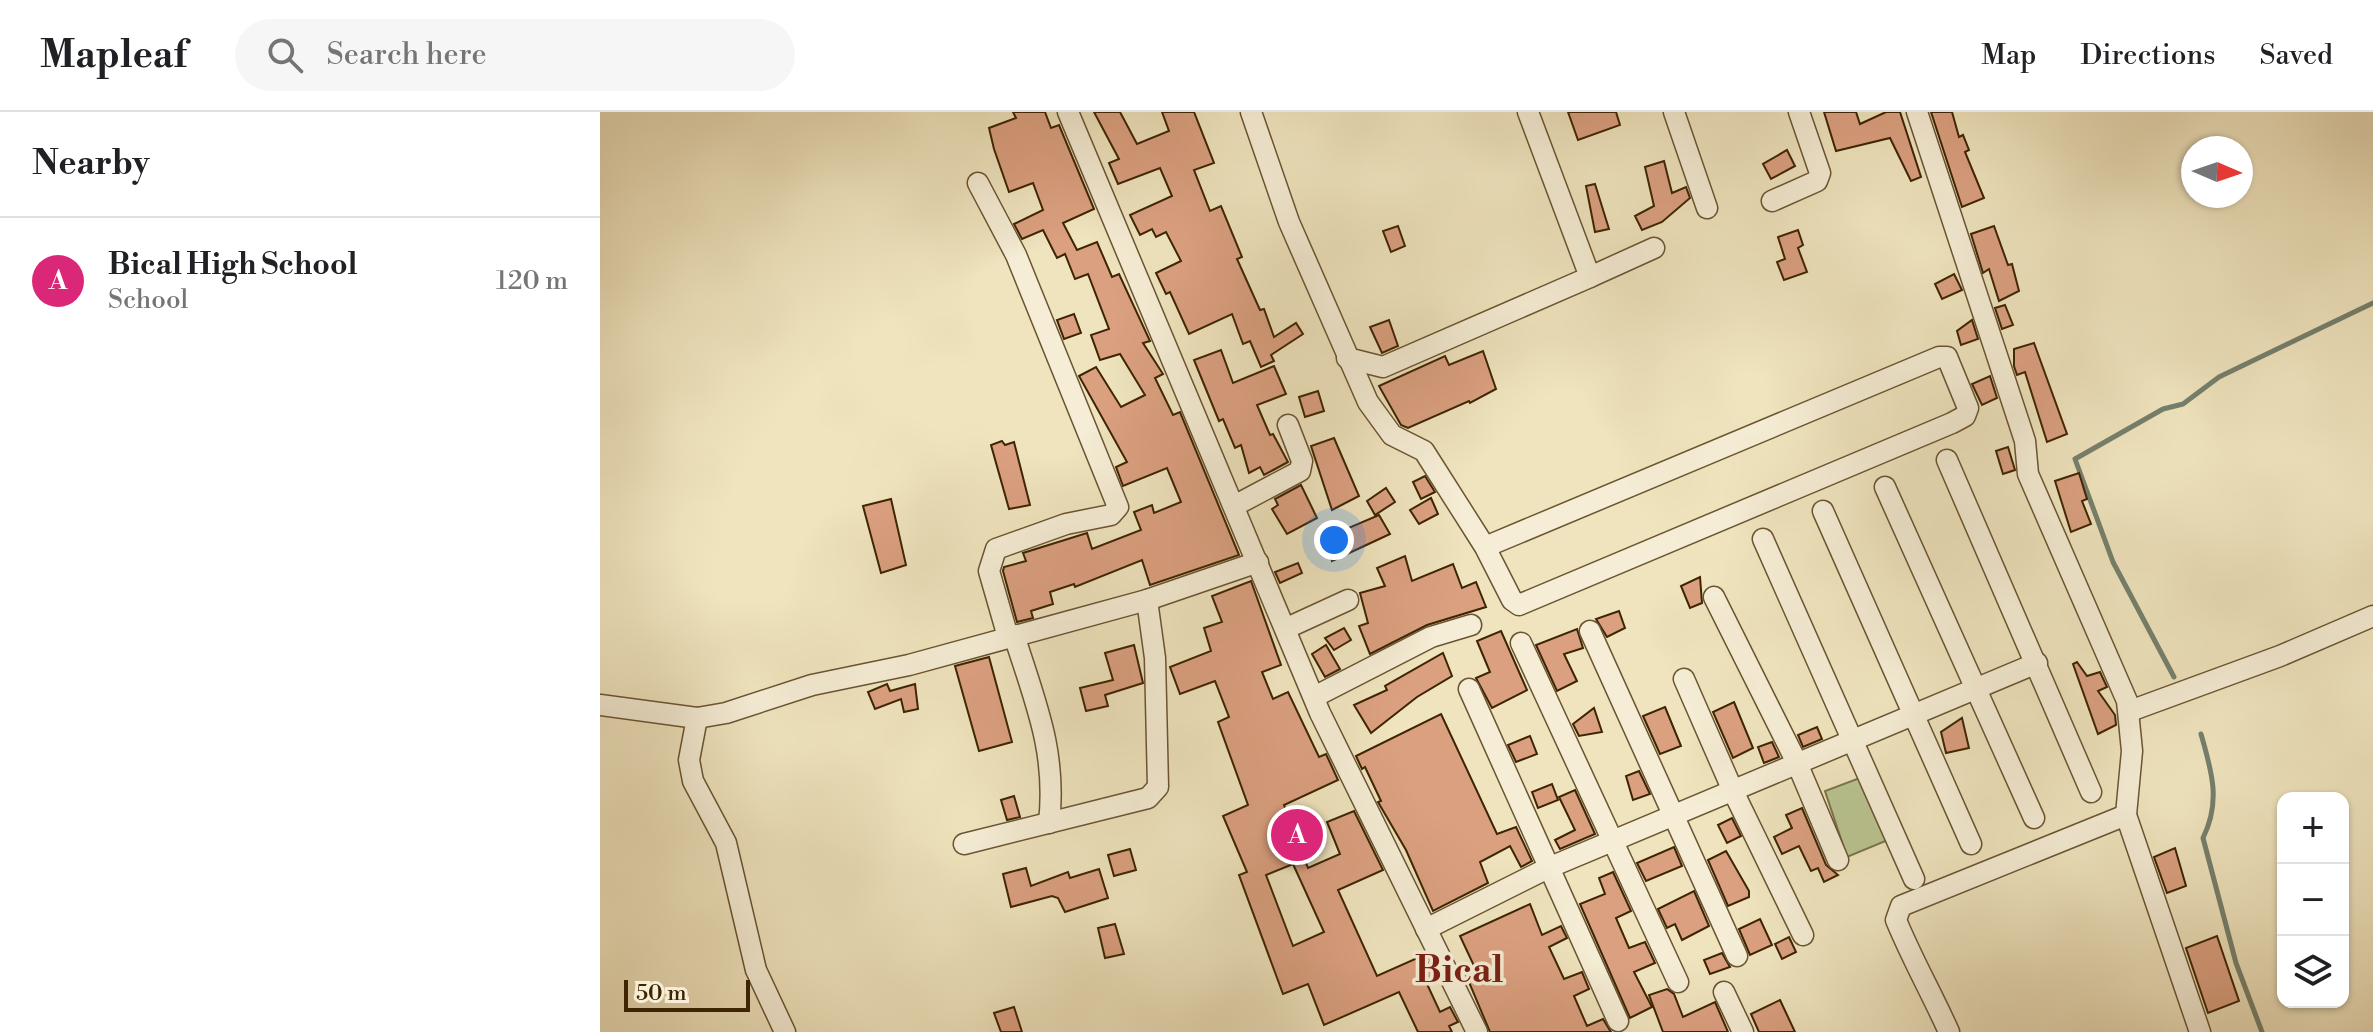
<!DOCTYPE html>
<meta charset="utf-8">
<style>
body{margin:0;font-family:"Libre Bodoni",serif;background:#f6f6f6;color:#202124}
.controls{position:absolute;right:24px;bottom:24px;display:grid;overflow:hidden;border-radius:16px;box-shadow:0 2px 6px #0004}
.controls button{width:72px;height:72px;display:grid;place-items:center;padding:0;border:0;border-bottom:2px solid #e0e0e0;background:#fff;color:#202124;font:40px sans-serif}
.compass{position:absolute;left:1581px;top:24px;width:72px;height:72px;border-radius:50%;background:#fff;box-shadow:0 2px 6px #0004;rotate:92deg}
.scale{position:absolute;left:24px;bottom:20px;width:126px;box-sizing:border-box;padding-left:8px;border:4px solid #3d2402;border-top:0;font-size:22px;line-height:28px;white-space:nowrap;color:#3d2402;-webkit-text-stroke:6px #f5edd5;paint-order:stroke}
.you{position:absolute;left:734px;top:428px;width:28px;height:28px;margin:-20px;border:6px solid #fff;border-radius:50%;background:#1a73e8;box-shadow:0 0 0 12px #1a73e833}
.badge{display:grid;place-items:center;width:52px;height:52px;border-radius:50%;background:#db2777;color:#fff;font-size:26px;font-weight:700}
.pin{position:absolute;translate:-50% -50%;border:4px solid #fff;box-shadow:0 2px 8px #0006}
.list{margin:0;padding:0;list-style:none}
h2{display:flex;justify-content:space-between;align-items:center;height:104px;margin:0;padding:0 32px;font-size:34px}
h2 small{font-size:26px;font-weight:400;color:#757577}
.list li{display:grid;grid-template-columns:52px 1fr auto;gap:24px;align-items:center;box-sizing:border-box;height:128px;padding:0 32px;border-top:2px solid #e0e0e0}
.list b{display:block;font-size:30px;white-space:nowrap}
.list p{margin:0;font-size:26px;white-space:nowrap;color:#757577}
.list em{font-size:26px;font-style:normal;color:#757577}
.icon{flex:none;width:44px;height:44px;fill:none;stroke:currentColor;stroke-width:2;stroke-linecap:round;stroke-linejoin:round}
.map{position:relative;flex:none;width:1773px;height:920px;overflow:hidden}
header{display:flex;align-items:center;gap:48px;box-sizing:border-box;height:112px;padding:0 40px;background:#fff;border-bottom:2px solid #e0e0e0}
header strong{font-size:38px}
nav{display:flex;gap:44px;margin-inline-start:auto;font-size:28px}
.search{width:560px;height:72px;background:#f6f6f6;display:flex;align-items:center;gap:20px;box-sizing:border-box;padding:0 28px;border-radius:44px;color:#757577;font-size:30px}
main{display:flex}
aside{flex:1;background:#fff}
.map>svg:first-child{display:block}
.pitch{fill:#b9c491;stroke:#7b744a;stroke-width:2}
.lines{fill:none;stroke-linecap:round;stroke-linejoin:round}
.stream{stroke:#75806d;stroke-width:5}
.building{fill:#dba080;stroke:#3d2402;stroke-width:2;fill-rule:evenodd}
.minor-casing{stroke:#6a5431;stroke-width:23}
.minor{stroke:#f5edd5;stroke-width:20}
.labels{text-anchor:middle;stroke-width:7;stroke-linejoin:round;paint-order:stroke}
.quarter-label{font-size:36px;font-weight:bold;fill:#7a1f14;stroke:#f5edd5}
</style>
<header>
<strong>Mapleaf</strong>
<div class="search"><svg class="icon" aria-label="search" viewBox="0 0 24 24"><circle cx="10" cy="10" r="6"/><path d="M15 15l6 6"/></svg>Search here</div>
<nav><a>Map</a><a>Directions</a><a>Saved</a></nav>
</header>
<main>
<aside>
<h2>Nearby<small></small></h2>
<ul class="list">
<li><span class="badge">A</span><div><b>Bical High School</b><p>School</p></div><em>120 m</em></li>
</ul>
</aside>
<div class="map">
<svg width="1773" height="920" viewBox="0 0 1773 920">
<rect width="100%" height="100%" fill="#efe4be"/>
<filter id="stains"><feTurbulence type="fractalNoise" baseFrequency=".0025" numOctaves="4"/><feColorMatrix values="0 0 0 0 .2 0 0 0 0 .09 0 0 0 0 .02 0 0 0 .5 -.17"/></filter>
<radialGradient id="worn" r=".72"><stop offset=".6" stop-color="#630" stop-opacity="0"/><stop offset="1" stop-color="#630" stop-opacity=".3"/></radialGradient>
<!-- pitch -->
<polygon class="pitch" points="1265,664 1288,728 1247,745 1225,679"/>
<g class="lines">
<!-- stream -->
<g class="stream">
<polyline points="1574,565 1513,450 1475,347 1563,297 1583,292 1619,265 1773,191"/>
<path d="M1601,622c11,38 20,68 2,104l33,125 26,69"/>
</g>
</g>
<!-- building -->
<g class="building">
<polygon points="413,0 445,0 451,16 459,13 494,97 463,111 477,138 497,130 512,165 519,162 550,229 543,231 563,262 555,266 573,303 580,300 639,443 550,473 542,448 475,475 474,472 450,480 453,492 431,499 433,506 417,510 403,459 404,455 426,449 423,441 487,421 492,437 541,418 534,400 552,393 554,401 581,390 567,356 523,374 516,355 527,350 479,264 496,255 521,295 545,283 520,242 500,248 491,223 509,217 488,162 475,167 465,142 457,146 443,118 422,127 414,112 443,98 433,71 409,80 394,37 389,16 416,6"/>
<polygon points="494,0 520,0 537,32 569,19 562,0 594,0 614,51 594,58 610,99 621,94 642,145 637,147 660,198 664,197 674,225 696,211 703,222 671,243 674,249 661,255 650,229 643,232 632,202 589,222 570,180 566,182 556,161 581,149 566,120 556,125 552,117 540,123 530,103 572,84 560,56 518,72 509,51 519,47"/>
<polygon points="968,0 1016,0 1020,13 978,28"/>
<polygon points="1224,0 1256,0 1260,12 1286,0 1300,0 1321,65 1311,69 1290,26 1236,39"/>
<polygon points="1331,0 1352,0 1359,25 1363,23 1369,38 1365,40 1384,86 1362,95"/>
<polygon points="1187,38 1195,54 1171,67 1163,52"/>
<polygon points="1064,49 1072,81 1086,75 1090,86 1062,110 1042,118 1035,104 1054,94 1045,55"/>
<polygon points="995,72 1009,117 995,120 986,74"/>
<polygon points="798,114 805,134 791,140 783,119"/>
<polygon points="1394,114 1408,153 1412,152 1419,179 1399,189 1389,157 1383,161 1371,122"/>
<polygon points="1198,118 1203,133 1198,136 1207,160 1184,168 1177,150 1185,147 1178,125"/>
<polygon points="1354,162 1362,178 1342,187 1335,172"/>
<polygon points="1405,193 1413,213 1402,217 1395,196"/>
<polygon points="474,202 481,221 464,227 457,208"/>
<polygon points="789,208 798,234 782,241 770,215"/>
<polygon points="1372,208 1378,227 1361,233 1357,219"/>
<polygon points="1434,231 1467,322 1447,330 1425,260 1417,263 1414,254 1414,237"/>
<polygon points="621,238 633,271 674,254 686,282 657,293 670,323 673,322 688,350 664,363 660,355 649,361 641,333 635,336 623,307 619,309 594,248"/>
<polygon points="883,239 896,277 870,291 869,289 808,316 801,313 779,274 845,244 849,253"/>
<polygon points="1390,264 1397,286 1382,293 1372,272"/>
<polygon points="718,279 724,299 705,305 699,285"/>
<polygon points="734,326 759,384 732,398 711,334"/>
<polygon points="402,329 405,333 414,330 430,393 409,397 391,333"/>
<polygon points="1408,335 1415,358 1403,362 1396,339"/>
<polygon points="1479,361 1487,387 1482,389 1491,412 1471,420 1455,369"/>
<polygon points="825,364 835,380 821,387 813,370"/>
<polygon points="701,373 717,406 687,422 672,397 678,393 675,387"/>
<polygon points="786,376 795,390 775,403 767,389"/>
<polygon points="831,386 838,402 819,412 810,398"/>
<polygon points="291,387 306,453 281,461 263,394"/>
<polygon points="779,403 790,422 732,449 727,433 741,427 739,420"/>
<polygon points="805,444 812,469 853,452 862,476 876,470 886,495 827,513 770,542 759,514 768,511 760,481 785,474 777,456"/>
<polygon points="698,451 702,461 680,471 675,460"/>
<polygon points="1100,465 1102,491 1090,496 1081,474"/>
<path d="M651,469l30,84 -19,7 11,27 15,-7 31,65 7,-3 12,26 -54,25 24,63 32,-14 -13,-32 27,-11 29,59 -45,20 39,86 47,-21 13,25 -10,4 13,28 10,-5 8,15 -9,4 3,6h-34l-19,-40 -75,33 -16,-41 -25,10 -44,-119 8,-3 -24,-56 25,-11 -30,-83 11,-5 -14,-36 -35,13 -10,-27 41,-16 -7,-23 18,-6 -10,-26zM693,752l31,68 -31,14 -27,-71z"/>
<polygon points="1019,499 1025,516 1007,525 996,507"/>
<polygon points="744,516 751,528 734,538 725,526"/>
<polygon points="977,517 983,536 964,542 977,569 957,579 936,533"/>
<polygon points="901,519 927,578 892,596 876,566 890,560 877,529"/>
<polygon points="534,533 543,571 505,583 508,594 486,599 480,576 513,568 505,541"/>
<polygon points="726,533 740,557 725,565 712,542"/>
<polygon points="843,541 852,564 817,585 771,621 754,593 787,578 785,574"/>
<polygon points="389,545 412,630 379,639 355,554"/>
<polygon points="1477,550 1487,564 1500,560 1507,575 1498,579 1515,603 1516,613 1498,622 1473,552"/>
<polygon points="287,572 290,579 315,572 318,597 304,600 301,587 275,597 268,580"/>
<polygon points="1134,590 1153,636 1133,646 1113,600"/>
<polygon points="1065,595 1081,634 1060,642 1043,604"/>
<polygon points="994,596 1002,620 979,624 973,612"/>
<polygon points="841,602 897,722 916,715 932,749 921,755 910,734 880,750 888,771 833,799 806,738 778,690 781,689 765,655 762,657 756,644"/>
<polygon points="1362,606 1369,636 1346,641 1341,620"/>
<polygon points="1217,615 1222,627 1203,635 1198,623"/>
<polygon points="930,624 937,642 916,650 908,633"/>
<polygon points="1172,630 1179,645 1164,651 1158,635"/>
<polygon points="1039,659 1050,682 1033,688 1026,664"/>
<polygon points="952,672 958,688 938,696 932,680"/>
<polygon points="975,678 995,722 960,737 955,728 975,718 959,685"/>
<polygon points="414,684 420,705 407,708 401,688"/>
<polygon points="1202,696 1226,753 1238,763 1224,770 1218,756 1211,759 1199,734 1182,742 1174,725 1192,716 1186,703"/>
<polygon points="1132,706 1141,724 1127,731 1118,713"/>
<polygon points="1074,735 1082,754 1046,769 1037,751"/>
<polygon points="1575,736 1586,774 1567,781 1554,745"/>
<polygon points="530,737 536,758 514,764 508,743"/>
<polygon points="1126,739 1149,779 1149,785 1128,794 1108,748"/>
<polygon points="426,756 431,774 468,760 470,766 499,757 508,786 465,800 458,786 452,784 411,795 403,762"/>
<polygon points="1013,760 1031,799 1016,806 1029,836 1045,830 1055,851 1034,860 1052,895 1030,906 980,792 1005,782 999,766"/>
<polygon points="1094,779 1109,814 1082,828 1075,812 1067,816 1058,797"/>
<polygon points="930,792 942,823 961,814 967,826 949,835 964,867 982,860 989,877 974,884 987,914 1003,907 1011,920 890,920 866,863 876,858 860,824"/>
<polygon points="1160,807 1172,833 1150,843 1139,817"/>
<polygon points="515,812 524,842 505,846 498,816"/>
<polygon points="1617,824 1639,889 1608,901 1586,836"/>
<polygon points="1189,825 1196,840 1182,847 1175,832"/>
<polygon points="1122,841 1130,855 1110,862 1104,848"/>
<polygon points="1067,877 1074,882 1083,905 1115,890 1128,920 1063,920 1049,883"/>
<polygon points="1180,888 1195,920 1159,920 1151,902"/>
<polygon points="414,895 422,920 401,920 394,901"/>
</g>
<g class="lines">
<defs>
<g id="minor">
<polyline points="468,0 720,601 877,920"/>
<polyline points="651,0 689,110 768,290 792,323 824,339 885,435 912,488 919,493 1352,311 1365,304 1368,296 1347,245 1339,245 885,435"/>
<polyline points="1074,0 1107,96"/>
<polyline points="1317,0 1425,329 1428,362 1527,589 1532,639 1526,703 1600,920"/>
<polyline points="378,71 416,143 518,395 511,403 466,412 396,437 389,459 408,525"/>
<polyline points="1172,89 1217,69 1220,61 1199,0"/>
<polyline points="990,165 1054,136"/>
<polyline points="747,246 783,255 990,165 928,0"/>
<polyline points="1347,348 1491,680"/>
<polyline points="1285,375 1434,706"/>
<polyline points="634,394 700,359 702,349 688,313"/>
<polyline points="1223,399 1371,732"/>
<polyline points="1163,427 1314,767"/>
<polyline points="1114,485 1197,651 1238,748"/>
<polyline points="687,516 748,488"/>
<polyline points="990,519 1137,844"/>
<path d="M414,523c21,67 43,116 35,188"/>
<polyline points="921,531 1078,870"/>
<polyline points="1084,567 1133,679 1203,823"/>
<polyline points="869,577 1018,909"/>
<polyline points="714,585 831,525 871,513"/>
<polyline points="0,593 97,606 126,601 212,573 309,553 547,488 658,450"/>
<polyline points="1530,599 1680,544 1773,504"/>
<polyline points="97,606 89,648 93,669 126,731 156,858 185,920"/>
<polyline points="364,732 548,686 558,675 555,546 547,488"/>
<polyline points="826,817 948,756 1437,551"/>
<polyline points="1124,880 1143,920"/>
<path d="M1349,920c-17,-38 -37,-73 -53,-112l5,-14 225,-91"/>
</g>
</defs>
<!-- minor casing -->
<use href="#minor" class="minor-casing"/>
<!-- minor -->
<use href="#minor" class="minor"/>
</g>
<g class="labels">
<!-- quarter labels -->
<g class="quarter-label">
<text x="859" y="870">Bical</text>
</g>
</g>
<rect width="100%" height="100%" filter="url(#stains)"/>
<rect width="100%" height="100%" fill="url(#worn)"/>
</svg>
<div class="controls">
<button>+</button>
<button>−</button>
<button><svg class="icon" aria-label="layers" viewBox="0 0 24 24"><path d="M12 4l9 5-9 5-9-5zM3 14l9 5 9-5"/></svg></button>
</div>
<svg class="compass" viewBox="-18 -18 36 36"><path d="M0-13l5 13h-10z" fill="#e53935"/><path d="M0 13l5-13h-10z" fill="#757577"/></svg>
<div class="scale">50 m</div>
<div class="you"></div>
<div class="pin badge" style="left:697px;top:723px">A</div>
</div>
</main>
